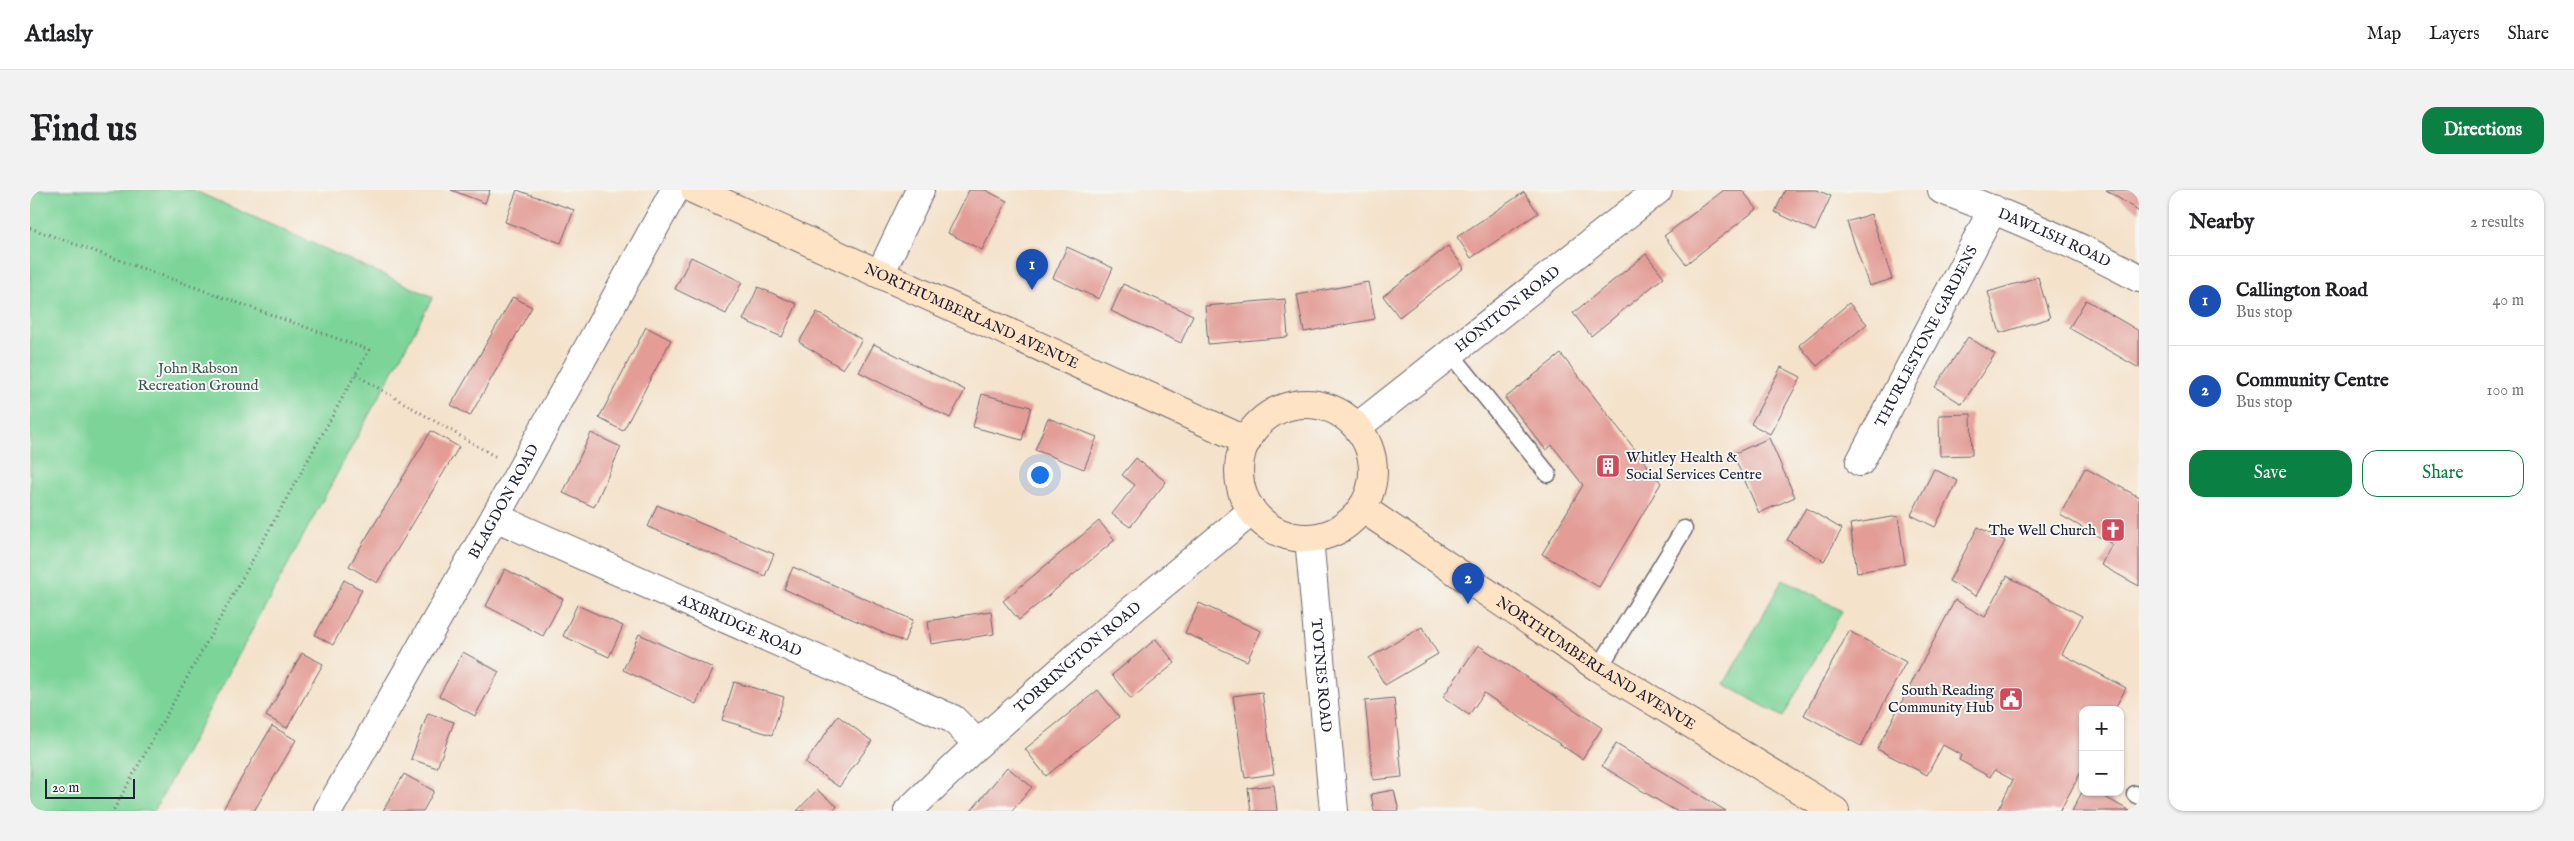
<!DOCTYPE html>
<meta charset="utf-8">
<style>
body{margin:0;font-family:"IM FELL English",serif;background:#f2f2f2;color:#202124}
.controls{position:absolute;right:15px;bottom:15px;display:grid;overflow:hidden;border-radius:10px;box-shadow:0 1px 4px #0004}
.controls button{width:45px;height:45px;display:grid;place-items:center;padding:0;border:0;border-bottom:1px solid #e0e0e0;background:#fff;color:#202124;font:25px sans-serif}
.scale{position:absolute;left:15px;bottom:12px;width:90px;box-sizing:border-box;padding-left:5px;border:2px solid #22223b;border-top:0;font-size:14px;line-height:18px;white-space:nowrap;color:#22223b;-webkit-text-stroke:4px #f6f6f2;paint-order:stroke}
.you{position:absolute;left:1009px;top:284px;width:18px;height:18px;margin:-12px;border:4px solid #fff;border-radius:50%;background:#1a73e8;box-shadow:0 0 0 8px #1a73e833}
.badge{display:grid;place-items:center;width:32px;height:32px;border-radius:50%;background:#0b8043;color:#fff;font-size:16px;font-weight:700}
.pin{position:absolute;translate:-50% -41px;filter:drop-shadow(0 1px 2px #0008)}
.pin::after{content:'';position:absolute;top:26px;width:18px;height:15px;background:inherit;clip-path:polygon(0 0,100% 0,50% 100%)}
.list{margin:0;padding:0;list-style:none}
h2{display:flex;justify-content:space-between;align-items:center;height:65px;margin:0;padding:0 20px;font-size:21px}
h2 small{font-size:16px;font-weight:400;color:#757577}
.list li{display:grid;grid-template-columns:32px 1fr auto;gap:15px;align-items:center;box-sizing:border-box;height:90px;padding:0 20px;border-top:1px solid #e0e0e0}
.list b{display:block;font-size:19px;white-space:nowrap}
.list p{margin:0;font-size:16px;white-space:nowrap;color:#757577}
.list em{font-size:16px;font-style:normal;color:#757577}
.actions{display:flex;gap:10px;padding:15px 20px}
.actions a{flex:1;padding:11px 0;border:1px solid #0b8043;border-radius:15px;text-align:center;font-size:18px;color:#0b8043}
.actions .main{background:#0b8043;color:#fff}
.map{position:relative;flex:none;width:2109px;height:621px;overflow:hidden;border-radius:15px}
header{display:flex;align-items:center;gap:30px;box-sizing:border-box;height:70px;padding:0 25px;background:#fff;border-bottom:1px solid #e0e0e0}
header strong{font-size:24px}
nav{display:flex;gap:28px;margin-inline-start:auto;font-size:18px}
.intro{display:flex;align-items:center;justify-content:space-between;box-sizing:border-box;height:120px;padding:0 30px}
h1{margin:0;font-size:35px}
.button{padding:12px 22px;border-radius:15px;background:#0b8043;color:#fff;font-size:18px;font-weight:700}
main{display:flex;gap:30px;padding:0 30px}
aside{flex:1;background:#fff;border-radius:15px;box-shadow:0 1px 4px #0004}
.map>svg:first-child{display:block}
.green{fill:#7cd498;stroke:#4f7b6a}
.building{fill:#e39c96}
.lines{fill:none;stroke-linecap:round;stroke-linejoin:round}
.lane-casing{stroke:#6c656d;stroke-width:19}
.street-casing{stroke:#6c656d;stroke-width:30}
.secondary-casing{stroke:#6c656d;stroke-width:30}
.path{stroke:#6c656d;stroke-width:3;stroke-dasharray:1 4;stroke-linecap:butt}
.lane{stroke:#fff;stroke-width:16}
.street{stroke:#fff;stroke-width:28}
.secondary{stroke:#fee4c5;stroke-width:28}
.labels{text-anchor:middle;stroke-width:4;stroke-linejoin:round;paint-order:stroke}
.street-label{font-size:15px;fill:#22223b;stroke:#f6f6f2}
.park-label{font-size:15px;fill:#3d5757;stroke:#f6f6f2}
.poi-label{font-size:15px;fill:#22223b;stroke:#f6f6f2;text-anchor:end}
</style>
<header>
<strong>Atlasly</strong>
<nav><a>Map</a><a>Layers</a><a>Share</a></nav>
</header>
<div class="intro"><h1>Find us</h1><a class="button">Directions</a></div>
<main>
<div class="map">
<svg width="2109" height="621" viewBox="0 0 2109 621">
<rect width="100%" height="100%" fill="#f6f6f2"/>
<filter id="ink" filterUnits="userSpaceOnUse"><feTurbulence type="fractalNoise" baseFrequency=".02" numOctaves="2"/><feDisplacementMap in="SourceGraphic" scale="10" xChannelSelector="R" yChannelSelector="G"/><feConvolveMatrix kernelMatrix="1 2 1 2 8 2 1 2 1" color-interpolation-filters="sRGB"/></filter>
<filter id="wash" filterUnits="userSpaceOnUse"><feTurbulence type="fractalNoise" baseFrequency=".0096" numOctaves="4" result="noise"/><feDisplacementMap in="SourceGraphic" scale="20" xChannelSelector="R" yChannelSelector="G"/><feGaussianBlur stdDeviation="1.12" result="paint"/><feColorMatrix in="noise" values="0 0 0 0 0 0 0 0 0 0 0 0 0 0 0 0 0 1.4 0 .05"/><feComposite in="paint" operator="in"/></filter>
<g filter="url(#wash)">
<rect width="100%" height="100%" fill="#f4e2cb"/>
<!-- green -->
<g class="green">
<polygon points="0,0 163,0 403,107 124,621 0,621"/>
<polygon points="1753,389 1812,421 1753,527 1694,494"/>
</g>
<g id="blocks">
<!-- building -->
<g class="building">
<polygon points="421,0 460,0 455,13"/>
<polygon points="487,0 544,20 531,53 475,32"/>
<polygon points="939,0 955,0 977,11 952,60 918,43"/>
<polygon points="1694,0 1712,0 1727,19 1656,74 1634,46"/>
<polygon points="1755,0 1787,0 1801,6 1785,41 1745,22"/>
<polygon points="2076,0 2109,0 2109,22 2102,17"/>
<polygon points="1494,2 1508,23 1441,68 1427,47"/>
<polygon points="1841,24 1862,89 1839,96 1817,32"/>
<polygon points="1418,56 1434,78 1369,127 1353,106"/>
<polygon points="1037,57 1083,78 1069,109 1023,88"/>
<polygon points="1616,64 1634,87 1561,146 1543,123"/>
<polygon points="661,67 712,92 696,124 645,99"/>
<polygon points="2008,87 2020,128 1970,143 1958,102"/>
<polygon points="1338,92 1345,129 1274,142 1267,105"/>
<polygon points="1093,94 1163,125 1151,153 1081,121"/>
<polygon points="728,97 767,114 752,147 713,130"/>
<polygon points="483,107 502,117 440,226 421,215"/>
<polygon points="1255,109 1258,147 1178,154 1175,116"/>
<polygon points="2056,110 2109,141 2109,178 2039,138"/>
<polygon points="1819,113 1837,134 1787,176 1769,155"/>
<polygon points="787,122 832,150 813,179 769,152"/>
<polygon points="616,137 641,150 593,241 569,228"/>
<polygon points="1938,147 1965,164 1932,214 1905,197"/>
<polygon points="844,154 935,200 920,228 829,182"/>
<polygon points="1531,164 1631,293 1569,397 1512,364 1553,295 1522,255 1516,260 1475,208"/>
<polygon points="1751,177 1771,187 1740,244 1721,234"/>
<polygon points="952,204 1001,217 992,250 943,237"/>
<polygon points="1941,224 1942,265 1910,266 1909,225"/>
<polygon points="1018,228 1067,247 1054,279 1005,260"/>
<polygon points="401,241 429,257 347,393 319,376"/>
<polygon points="561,243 591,257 564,317 533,303"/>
<polygon points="1739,248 1765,307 1729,323 1703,264"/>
<polygon points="1106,268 1136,292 1100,337 1082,324 1105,295 1092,285"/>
<polygon points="2055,278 2109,307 2109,396 2071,375 2082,354 2030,325"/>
<polygon points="1904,279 1928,291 1905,337 1881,325"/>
<polygon points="627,315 744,364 735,386 618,337"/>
<polygon points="1776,318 1812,339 1794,371 1757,350"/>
<polygon points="1868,326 1875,374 1827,382 1820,334"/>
<polygon points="1069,331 1085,350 989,430 973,411"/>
<polygon points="1948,337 1975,351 1946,406 1919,391"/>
<polygon points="763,377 883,430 874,452 754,399"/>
<polygon points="475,379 533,409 513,446 456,416"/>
<polygon points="1977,386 2052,426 2032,464 2096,498 2084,520 2053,520 2053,578 2030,621 1967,621 1983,590 1964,580 1960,587 1929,570 1931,565 1913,555 1897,585 1847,559 1925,410 1955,427"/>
<polygon points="314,390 332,400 303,455 285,445"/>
<polygon points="1169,413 1231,441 1217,471 1155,443"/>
<polygon points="547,415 593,436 579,467 533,446"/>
<polygon points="961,421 964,444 901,454 898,431"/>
<polygon points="1392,437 1408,464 1355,495 1339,468"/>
<polygon points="1819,441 1876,472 1831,556 1774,525"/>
<polygon points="609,444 683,478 666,514 593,480"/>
<polygon points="1126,449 1145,473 1101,509 1082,485"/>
<polygon points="1448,455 1572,538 1552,569 1454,503 1439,525 1413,507"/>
<polygon points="433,462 469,482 445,526 409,506"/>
<polygon points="272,463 293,474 257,538 236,526"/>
<polygon points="704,492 754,507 742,545 692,530"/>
<polygon points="1068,500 1089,527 1016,586 995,559"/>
<polygon points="1232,502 1244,584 1215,588 1203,506"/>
<polygon points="1364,508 1372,587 1343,590 1335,511"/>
<polygon points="398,523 424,532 407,578 381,569"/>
<polygon points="808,526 842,551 809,597 775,573"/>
<polygon points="242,536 266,550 224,621 192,621"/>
<polygon points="1586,554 1616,572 1696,621 1646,621 1632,613 1572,576"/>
<polygon points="977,577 1002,597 982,621 941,621"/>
<polygon points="374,584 404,601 393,621 353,621"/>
<polygon points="1244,595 1247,621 1221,621 1218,598"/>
<polygon points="787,600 807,616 803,621 767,621"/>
<polygon points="1364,600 1369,621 1344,621 1341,604"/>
<polygon points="2052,602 2066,602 2100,621 2042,621"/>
</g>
</g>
</g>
<g filter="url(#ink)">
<use href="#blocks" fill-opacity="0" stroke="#6c656d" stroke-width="1"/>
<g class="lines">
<defs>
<g id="lane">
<polyline points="1420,163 1518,284"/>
<polyline points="1569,478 1654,339"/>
<polyline points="2105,604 2109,606"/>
</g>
<g id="street">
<path id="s1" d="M1912,0c67,25 134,54 197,88"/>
<polyline points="850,84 890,0"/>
<path id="s2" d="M1327,237l301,-237"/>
<path id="s3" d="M1830,272l133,-253"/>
<path id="s4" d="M465,327l458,202 25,25"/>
<path id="s5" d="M1279,348l25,273"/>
<path id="s6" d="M298,621l167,-294 180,-327"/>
<path id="s7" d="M878,621l70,-67 114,-101 160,-132"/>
</g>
<g id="secondary">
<path id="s8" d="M665,0l552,251"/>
<circle cx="1276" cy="281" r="67"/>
<path id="s9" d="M1332,318l237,160 236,143"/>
</g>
</defs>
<!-- lane casing -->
<use href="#lane" class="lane-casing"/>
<!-- street casing -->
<use href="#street" class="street-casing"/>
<!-- secondary casing -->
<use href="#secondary" class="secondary-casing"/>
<!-- path -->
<g class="path">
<polyline points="0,38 339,160 83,621"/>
<polyline points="326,185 466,267"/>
</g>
<!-- lane -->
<use href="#lane" class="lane"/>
<!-- street -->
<use href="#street" class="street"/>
<!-- secondary -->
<use href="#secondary" class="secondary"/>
</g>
</g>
<!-- icons -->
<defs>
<symbol id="building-square" viewBox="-11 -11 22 22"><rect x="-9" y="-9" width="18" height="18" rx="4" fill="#d1495b" stroke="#f6f6f2"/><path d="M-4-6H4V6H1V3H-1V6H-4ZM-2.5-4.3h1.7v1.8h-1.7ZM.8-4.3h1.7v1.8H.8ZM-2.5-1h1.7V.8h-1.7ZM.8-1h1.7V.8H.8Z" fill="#fff"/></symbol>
<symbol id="church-square" viewBox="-11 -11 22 22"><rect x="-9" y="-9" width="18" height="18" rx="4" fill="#d1495b" stroke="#f6f6f2"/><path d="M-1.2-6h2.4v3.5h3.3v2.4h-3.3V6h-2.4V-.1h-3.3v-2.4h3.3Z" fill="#fff"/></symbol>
<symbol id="civic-square" viewBox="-11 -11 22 22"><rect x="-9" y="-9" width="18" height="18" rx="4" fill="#d1495b" stroke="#f6f6f2"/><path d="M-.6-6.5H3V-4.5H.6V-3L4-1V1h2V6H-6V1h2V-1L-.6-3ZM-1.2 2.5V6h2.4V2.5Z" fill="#fff"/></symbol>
</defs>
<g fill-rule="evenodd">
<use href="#building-square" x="1564" y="262" width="28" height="28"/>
<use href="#church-square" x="2069" y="326" width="28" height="28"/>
<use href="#civic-square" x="1967" y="495" width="28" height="28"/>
</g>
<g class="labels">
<!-- street labels -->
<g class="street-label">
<text dy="5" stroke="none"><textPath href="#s1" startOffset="122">DAWLISH ROAD</textPath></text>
<text dy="5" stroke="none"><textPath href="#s2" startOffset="191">HONITON ROAD</textPath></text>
<text dy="5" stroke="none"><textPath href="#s8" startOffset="304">NORTHUMBERLAND AVENUE</textPath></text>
<text dy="5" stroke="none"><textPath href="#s3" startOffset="142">THURLESTONE GARDENS</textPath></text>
<text dy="5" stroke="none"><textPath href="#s6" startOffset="356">BLAGDON ROAD</textPath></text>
<text dy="5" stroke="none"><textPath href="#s4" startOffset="268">AXBRIDGE ROAD</textPath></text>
<text dy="5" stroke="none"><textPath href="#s7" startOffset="229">TORRINGTON ROAD</textPath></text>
<text dy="5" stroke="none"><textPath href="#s9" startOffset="281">NORTHUMBERLAND AVENUE</textPath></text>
<text dy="5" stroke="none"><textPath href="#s5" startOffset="138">TOTNES ROAD</textPath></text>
</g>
<!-- park labels -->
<g class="park-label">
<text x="168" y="183">John Rabson<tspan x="168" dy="17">Recreation Ground</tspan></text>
</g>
<!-- poi labels -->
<g class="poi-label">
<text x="1596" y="272" text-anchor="start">Whitley Health &amp;<tspan x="1596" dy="17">Social Services Centre</tspan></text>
<text x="2066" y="345">The Well Church</text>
<text x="1964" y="505">South Reading<tspan x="1964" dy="17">Community Hub</tspan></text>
</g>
</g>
</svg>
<div class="controls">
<button>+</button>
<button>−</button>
</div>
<div class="scale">20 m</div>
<div class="you"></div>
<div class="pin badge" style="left:1002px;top:100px;background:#1a4fb4">1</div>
<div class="pin badge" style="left:1438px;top:414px;background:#1a4fb4">2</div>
</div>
<aside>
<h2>Nearby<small>2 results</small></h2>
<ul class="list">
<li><span class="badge" style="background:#1a4fb4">1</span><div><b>Callington Road</b><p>Bus stop</p></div><em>40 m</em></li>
<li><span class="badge" style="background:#1a4fb4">2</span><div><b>Community Centre</b><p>Bus stop</p></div><em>100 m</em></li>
</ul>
<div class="actions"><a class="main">Save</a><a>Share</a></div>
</aside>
</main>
